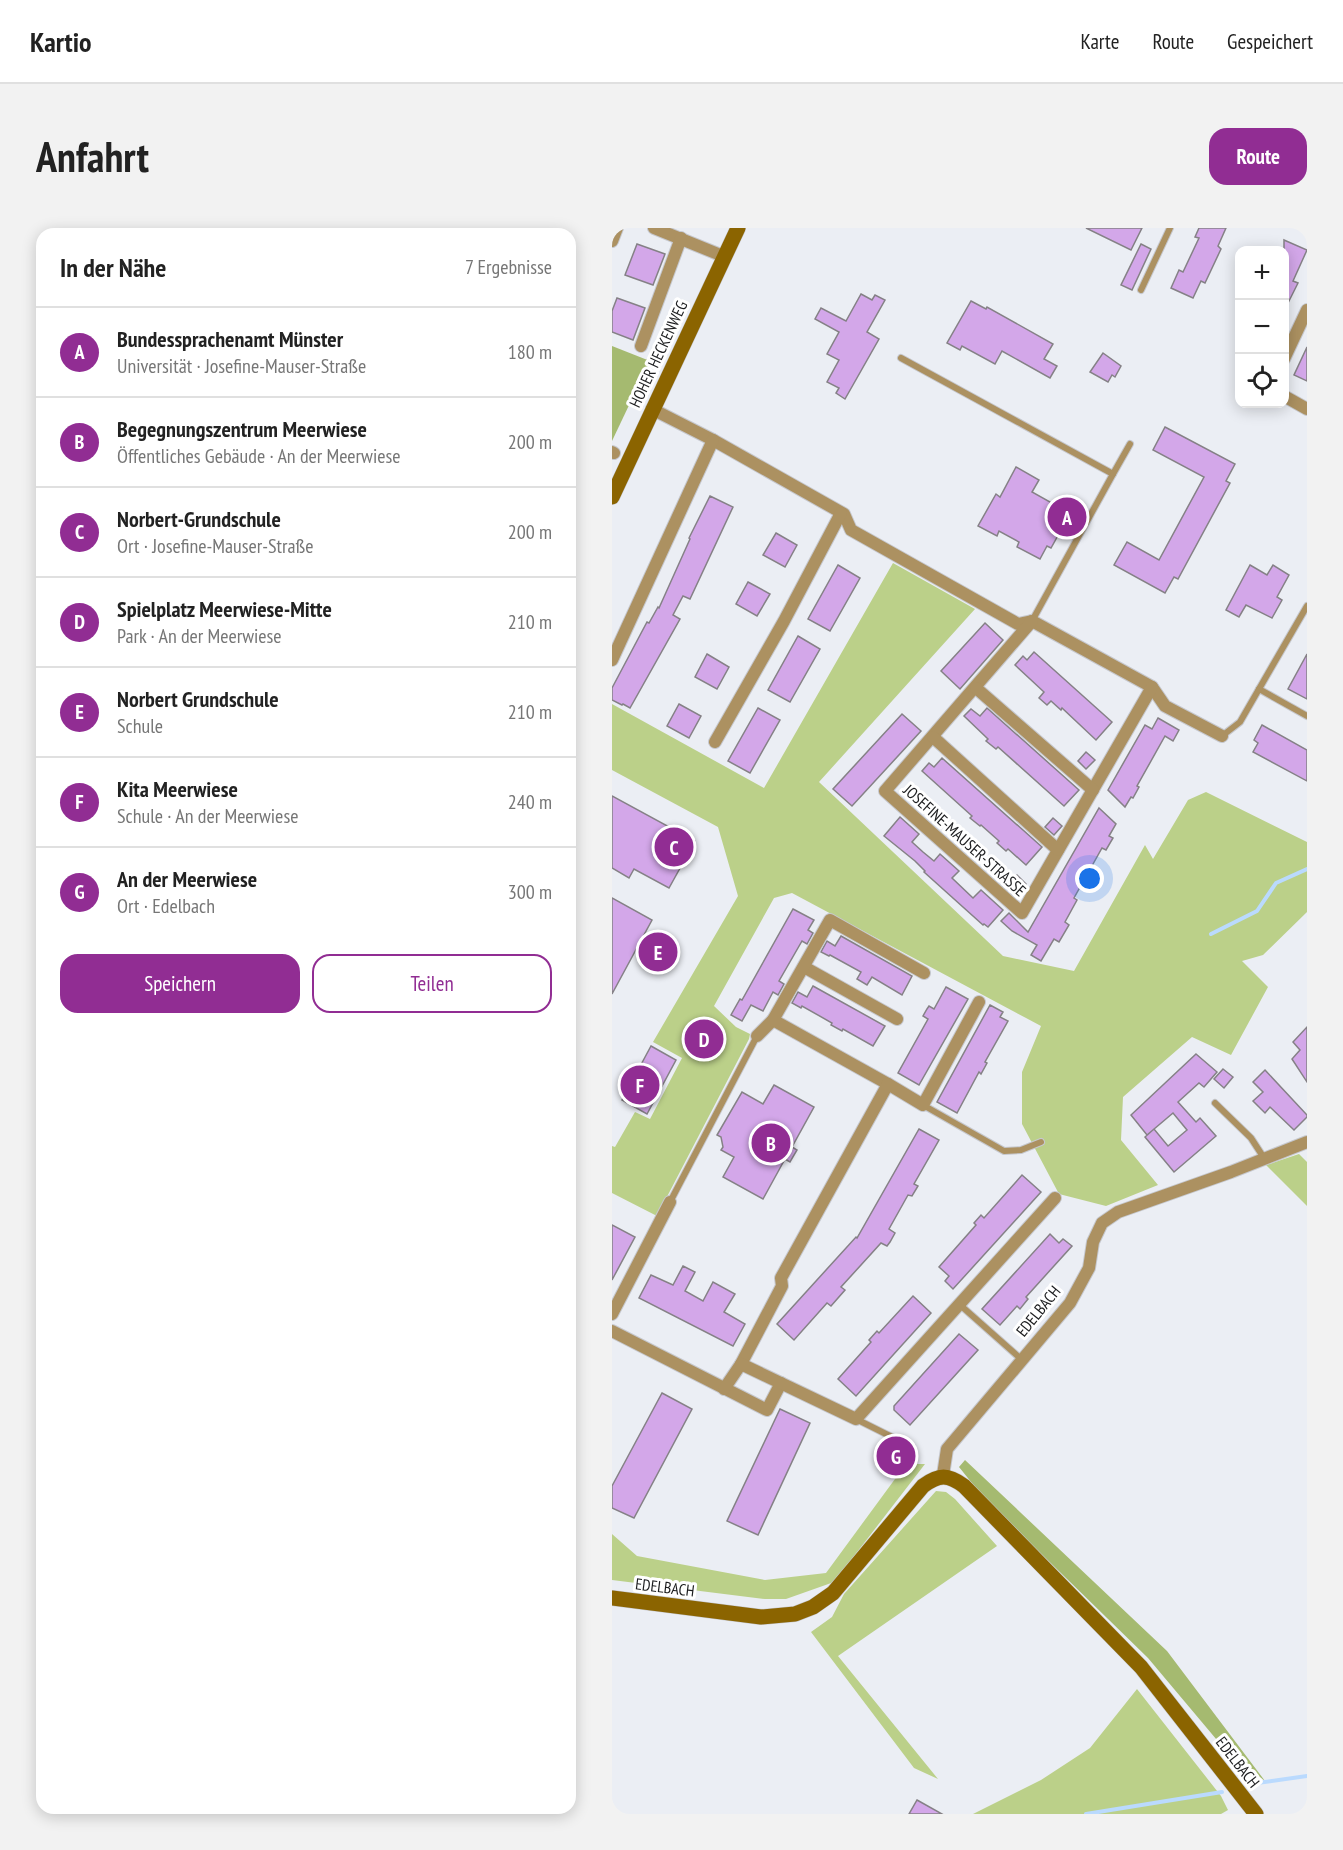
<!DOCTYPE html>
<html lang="de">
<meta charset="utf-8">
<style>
body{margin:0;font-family:"PT Sans Narrow",sans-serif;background:#f2f2f2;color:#222}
.controls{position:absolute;right:18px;top:18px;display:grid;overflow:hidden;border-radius:12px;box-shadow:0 3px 15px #0003}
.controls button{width:54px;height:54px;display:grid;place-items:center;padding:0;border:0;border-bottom:2px solid #e0e0e0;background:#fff;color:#222;font:30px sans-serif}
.you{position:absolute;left:478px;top:651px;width:21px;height:21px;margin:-15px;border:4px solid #fff;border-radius:50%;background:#1a73e8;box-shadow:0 0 0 9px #1a73e833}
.badge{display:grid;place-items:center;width:39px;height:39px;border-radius:50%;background:#912d93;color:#fff;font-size:20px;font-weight:700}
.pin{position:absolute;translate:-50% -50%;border:3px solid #fff;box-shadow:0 2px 6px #0006}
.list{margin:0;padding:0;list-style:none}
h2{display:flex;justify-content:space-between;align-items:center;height:78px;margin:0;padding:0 24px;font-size:26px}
h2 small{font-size:20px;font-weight:400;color:#767676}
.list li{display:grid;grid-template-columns:39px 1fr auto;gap:18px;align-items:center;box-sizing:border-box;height:90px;padding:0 24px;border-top:2px solid #e0e0e0}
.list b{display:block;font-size:22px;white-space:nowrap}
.list p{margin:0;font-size:20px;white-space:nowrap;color:#767676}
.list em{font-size:20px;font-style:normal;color:#767676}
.actions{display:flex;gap:12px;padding:18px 24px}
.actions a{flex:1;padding:14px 0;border:2px solid #912d93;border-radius:18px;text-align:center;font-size:21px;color:#912d93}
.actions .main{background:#912d93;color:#fff}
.icon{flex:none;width:33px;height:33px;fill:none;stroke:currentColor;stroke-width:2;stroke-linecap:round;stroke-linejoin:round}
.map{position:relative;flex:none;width:695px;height:1586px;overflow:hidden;border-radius:18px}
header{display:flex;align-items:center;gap:36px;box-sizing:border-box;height:84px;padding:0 30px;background:#fff;border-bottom:2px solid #e0e0e0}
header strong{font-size:28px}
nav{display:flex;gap:33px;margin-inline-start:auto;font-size:21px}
.intro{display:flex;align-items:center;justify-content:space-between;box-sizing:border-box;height:144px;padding:0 36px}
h1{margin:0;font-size:42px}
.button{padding:15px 27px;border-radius:18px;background:#912d93;color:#fff;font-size:21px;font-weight:700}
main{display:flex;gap:36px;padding:0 36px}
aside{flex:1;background:#fff;border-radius:18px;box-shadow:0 3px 15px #0003}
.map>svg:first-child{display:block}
.green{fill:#bbd089}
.forest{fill:#a5ba70}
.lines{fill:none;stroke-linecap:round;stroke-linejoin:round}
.stream{stroke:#badafe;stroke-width:4}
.building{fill:#d3a7e9;stroke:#858186;stroke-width:1.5}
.lane-casing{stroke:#c6c8ce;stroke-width:8}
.street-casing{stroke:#c6c8ce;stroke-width:14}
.secondary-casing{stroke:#c6c8ce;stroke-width:16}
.lane{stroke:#ac9161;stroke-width:6}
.street{stroke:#ac9161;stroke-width:12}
.secondary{stroke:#8b6400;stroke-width:15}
.labels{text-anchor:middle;stroke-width:6;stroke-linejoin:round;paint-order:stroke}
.street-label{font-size:16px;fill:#1c1d1f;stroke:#fff}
</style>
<header>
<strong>Kartio</strong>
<nav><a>Karte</a><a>Route</a><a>Gespeichert</a></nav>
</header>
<div class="intro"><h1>Anfahrt</h1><a class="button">Route</a></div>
<main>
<aside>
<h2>In der Nähe<small>7 Ergebnisse</small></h2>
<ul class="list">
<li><span class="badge">A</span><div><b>Bundessprachenamt Münster</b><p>Universität · Josefine-Mauser-Straße</p></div><em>180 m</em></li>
<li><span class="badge">B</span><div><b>Begegnungszentrum Meerwiese</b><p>Öffentliches Gebäude · An der Meerwiese</p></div><em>200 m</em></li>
<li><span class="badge">C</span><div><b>Norbert-Grundschule</b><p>Ort · Josefine-Mauser-Straße</p></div><em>200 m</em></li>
<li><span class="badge">D</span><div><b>Spielplatz Meerwiese-Mitte</b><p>Park · An der Meerwiese</p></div><em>210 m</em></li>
<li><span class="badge">E</span><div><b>Norbert Grundschule</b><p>Schule</p></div><em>210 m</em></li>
<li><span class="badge">F</span><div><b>Kita Meerwiese</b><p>Schule · An der Meerwiese</p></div><em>240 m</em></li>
<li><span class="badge">G</span><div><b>An der Meerwiese</b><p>Ort · Edelbach</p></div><em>300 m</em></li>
</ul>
<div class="actions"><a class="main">Speichern</a><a>Teilen</a></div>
</aside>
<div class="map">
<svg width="695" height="1586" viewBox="0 0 695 1586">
<rect width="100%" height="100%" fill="#ebeef4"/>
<!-- green -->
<g class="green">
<polygon points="281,335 363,381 207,554 391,728 462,743 533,617 541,631 576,572 594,564 695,614 695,684 651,727 630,733 656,759 619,827 580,809 511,869 509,912 546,957 494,978 447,966 410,896 410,844 429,798 180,665 162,670 102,778 124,799 138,806 137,811 45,988 0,965 0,918 3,919 23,884 38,891 70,830 41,814 126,668 106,599 0,542 0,476 152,560"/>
<polygon points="687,926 695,934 695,978 654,937"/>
<polygon points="294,1236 313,1236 222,1354 174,1371 153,1371 0,1352 0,1306 25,1328 153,1352 214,1345"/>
<polygon points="324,1263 334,1264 343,1271 385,1318 226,1428 326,1551 302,1540 199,1404 220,1389 232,1366"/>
<polygon points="525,1461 609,1568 616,1582 609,1586 361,1586 429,1552 478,1520"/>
</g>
<!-- forest -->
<g class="forest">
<polygon points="0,118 38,133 0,213"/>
<polygon points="353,1232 555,1423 653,1553 615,1524 536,1430 372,1270 347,1239"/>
</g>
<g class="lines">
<!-- stream -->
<g class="stream">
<polyline points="599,706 645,683 664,655 695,641"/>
<polyline points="638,1556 695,1548"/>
<polyline points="474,1586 610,1564"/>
</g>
</g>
<!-- building -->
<g class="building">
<polygon points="474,0 530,0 519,22"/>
<polygon points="587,0 614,0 606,18 609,21 593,55 589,53 581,70 559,60 567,42 571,44 587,10 583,9"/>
<polygon points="672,12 695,22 681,53 686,55 672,83"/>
<polygon points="25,16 53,26 41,57 13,47"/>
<polygon points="529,16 539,21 520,62 509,57"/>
<polygon points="249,66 260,72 263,67 273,72 255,104 267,111 233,171 224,165 227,160 215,154 227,132 215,126 227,104 203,91 209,80 234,93"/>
<polygon points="5,70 33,80 21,112 0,104 0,83"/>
<polygon points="359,73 374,81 375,79 441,116 432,131 445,138 438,150 390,123 383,136 350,118 348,122 335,115"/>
<polygon points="695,119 695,153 682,147"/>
<polygon points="491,125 509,138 503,149 500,147 496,154 478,144"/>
<polygon points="553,199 623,236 614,253 618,255 566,351 562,349 553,365 502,337 515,314 547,332 592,249 541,222"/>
<polygon points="404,239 427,252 420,264 454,283 445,300 449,302 439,320 435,318 428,331 405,319 407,314 387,303 385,308 366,298 384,266 388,269"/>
<polygon points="98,268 121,279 78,371 71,368 61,387 68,391 18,480 11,476 10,477 0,472 0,460 35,394 37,395 46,379 47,380 78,311 77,310"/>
<polygon points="164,305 185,317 173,339 151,327"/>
<polygon points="226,337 248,350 218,403 196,391"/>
<polygon points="638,337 655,347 661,337 677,347 665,369 670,372 660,390 634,377 627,389 614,382"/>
<polygon points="136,354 158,366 145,388 124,376"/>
<polygon points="373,395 391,412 348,461 329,443"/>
<polygon points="186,408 208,421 178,474 156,462"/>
<polygon points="422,424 500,494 484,512 450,480 449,482 439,473 435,477 427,470 432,464 403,437 411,428 415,432"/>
<polygon points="95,426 117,439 105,461 83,449"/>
<polygon points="695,426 695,471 676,461"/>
<polygon points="67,476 89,488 77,510 55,498"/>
<polygon points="146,480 168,492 138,545 116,533"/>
<polygon points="375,480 467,562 452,578 386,519 384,521 374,513 376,511 352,488 359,481 368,488"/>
<polygon points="290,486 309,503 240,578 221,561"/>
<polygon points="546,490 567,502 561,513 553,508 525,558 527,559 521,570 519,569 513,579 496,562 533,497 540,501"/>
<polygon points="650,497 695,522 695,553 641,524 646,515 642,512"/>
<polygon points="474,524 483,532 474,541 466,533"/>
<polygon points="330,530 430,619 414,637 396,621 394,623 385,615 387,613 369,597 368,598 358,590 360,588 310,543 317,535 322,539"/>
<polygon points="0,568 83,613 57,660 22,641 17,650 0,640"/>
<polygon points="487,580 504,596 497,608 501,610 494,622 490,620 462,670 465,672 453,694 457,697 447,714 442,711 429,733 419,727 425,717 400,703 389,693 397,685 416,704"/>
<polygon points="288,589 307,606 300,614 311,624 322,633 328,626 347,643 340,650 361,670 369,662 391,682 376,699 372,696 371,697 312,644 313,643 303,633 272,608"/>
<polygon points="441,590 450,598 442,607 433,599"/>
<polygon points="405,647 414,656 406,665 397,656"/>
<polygon points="0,670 40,692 0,766"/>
<polygon points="181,681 202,692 196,702 201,705 195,716 190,713 167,753 172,756 166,767 161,764 151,783 139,777 130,793 119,787 128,771 130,772"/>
<polygon points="229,708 300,748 290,767 260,749 255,757 245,751 249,744 218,727 217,728 209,724 215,713 223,718"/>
<polygon points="201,758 273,798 261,818 231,801 230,803 219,797 220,795 190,778 189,780 180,775 186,764 195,769"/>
<polygon points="334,759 356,771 307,857 286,845 316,791 311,788 315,781 317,778 322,781"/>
<polygon points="378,777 391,784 388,789 396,793 373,834 375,835 369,846 367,844 345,885 325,874"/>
<polygon points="695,799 695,854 680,831 688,822 681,814"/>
<polygon points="39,818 64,832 35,886 10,872"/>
<polygon points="584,826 605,844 592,859 587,855 566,874 584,894 588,890 604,908 562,944 533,909 542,901 556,918 575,902 561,885 535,907 519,887"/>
<polygon points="611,841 621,849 612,860 602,851"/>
<polygon points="653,842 695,887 695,889 682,902 658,879 653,885 641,873 651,864 641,854"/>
<polygon points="162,857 202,879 180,919 185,922 178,934 173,931 151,971 111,949 122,929 109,922 111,919 109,909 105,907 130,864 151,876"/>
<polygon points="307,901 327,912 302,956 306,958 300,968 296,967 277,1001 283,1005 278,1014 275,1018 269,1015 229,1059 233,1062 219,1078 215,1075 182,1112 165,1096 244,1009 245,1010"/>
<polygon points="410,947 429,964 341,1061 333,1053 337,1048 327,1039 364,997 362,995 369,987 372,990"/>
<polygon points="0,997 23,1009 0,1052"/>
<polygon points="438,1006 447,1015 451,1011 460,1018 414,1069 416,1071 408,1081 405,1078 388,1097 370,1081"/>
<polygon points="71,1038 83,1044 73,1063 91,1073 101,1054 123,1066 112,1084 133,1096 121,1118 27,1070 39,1047 61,1057"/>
<polygon points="301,1068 319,1085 244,1168 226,1151 259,1114 257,1112 265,1103 267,1105"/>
<polygon points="347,1106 366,1122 298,1197 282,1182 282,1178"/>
<polygon points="50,1165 80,1181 22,1290 0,1280 0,1258"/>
<polygon points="168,1181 198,1195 146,1307 115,1293"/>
<polygon points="305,1572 330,1586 297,1586"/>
</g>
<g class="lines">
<defs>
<g id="lane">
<polyline points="529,62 558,0"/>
<polyline points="289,130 501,246 420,393"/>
<polyline points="501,246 518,216"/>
<polyline points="647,461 695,488"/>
<polyline points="610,508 628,494 695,378"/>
<polyline points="603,875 639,910 652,930"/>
<polyline points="311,877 392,923 409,922 429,914"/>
<polyline points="58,974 145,808"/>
<polyline points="347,1076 409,1131"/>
<polyline points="244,1191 300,1219"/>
</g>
<g id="street">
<polyline points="42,0 111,28"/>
<polyline points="0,13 5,0"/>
<polyline points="29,118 69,10"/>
<polyline points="672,131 695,82"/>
<polyline points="672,168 695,181"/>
<polyline points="40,181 101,212 232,286 239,302 406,396 420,393 540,459 553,478 610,508"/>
<polyline points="0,224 2,225"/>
<polyline points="420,393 273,563 410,685 540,459"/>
<polyline points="0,432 101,212"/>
<polyline points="364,460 481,562"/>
<polyline points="321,509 446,622"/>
<polyline points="103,514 172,393 229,285"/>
<polyline points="192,739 285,791"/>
<polyline points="145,808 161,792"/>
<polyline points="276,856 161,792 218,692 312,745"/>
<polyline points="0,1086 58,974"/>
<polyline points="0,1103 155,1182 169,1155"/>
<polyline points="129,1136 170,1058 169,1050 276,856 311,877 367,774"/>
<polyline points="112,1161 129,1136 244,1191 443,970"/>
<polyline points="331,1247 335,1221 458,1075 477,1040 481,1014 490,995 506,984 619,944 695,914"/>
</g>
<g id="secondary">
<polyline points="0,269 126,0"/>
<path d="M0,1370l149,19 34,-3 18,-7 20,-14 90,-107c16,-12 25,-12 41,0l177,181 115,147"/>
</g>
</defs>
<!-- lane casing -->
<use href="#lane" class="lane-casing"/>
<!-- street casing -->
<use href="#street" class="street-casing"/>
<!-- secondary casing -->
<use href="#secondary" class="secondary-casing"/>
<!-- lane -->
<use href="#lane" class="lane"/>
<!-- street -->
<use href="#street" class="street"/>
<!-- secondary -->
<use href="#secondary" class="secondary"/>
</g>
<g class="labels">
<!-- street labels -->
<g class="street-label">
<text transform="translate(46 126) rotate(-65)" y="6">HOHER HECKENWEG</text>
<text transform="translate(353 612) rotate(42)" y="6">JOSEFINE-MAUSER-STRASSE</text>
<text transform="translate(426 1083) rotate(-51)" y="6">EDELBACH</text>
<text transform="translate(53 1359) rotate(7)" y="6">EDELBACH</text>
<text transform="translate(626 1534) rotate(52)" y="6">EDELBACH</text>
</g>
</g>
</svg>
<div class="controls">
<button>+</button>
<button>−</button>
<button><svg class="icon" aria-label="locate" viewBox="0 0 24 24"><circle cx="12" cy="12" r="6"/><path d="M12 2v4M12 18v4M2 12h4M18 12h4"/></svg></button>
</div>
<div class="you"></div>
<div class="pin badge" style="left:455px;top:289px">A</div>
<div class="pin badge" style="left:159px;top:915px">B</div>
<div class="pin badge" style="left:62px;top:619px">C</div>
<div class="pin badge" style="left:92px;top:811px">D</div>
<div class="pin badge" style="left:46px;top:724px">E</div>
<div class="pin badge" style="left:28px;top:857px">F</div>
<div class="pin badge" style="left:284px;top:1228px">G</div>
</div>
</main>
